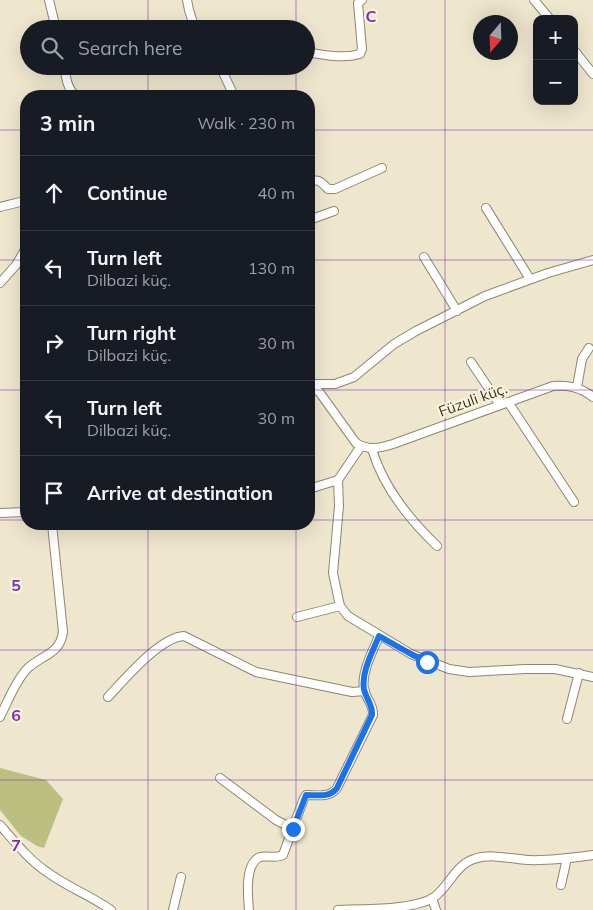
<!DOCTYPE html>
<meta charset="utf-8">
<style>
body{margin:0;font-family:Mulish,sans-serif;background:#20242c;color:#f1f3f6}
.controls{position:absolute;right:15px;top:15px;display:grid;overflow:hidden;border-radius:10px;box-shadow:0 5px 20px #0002}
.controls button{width:45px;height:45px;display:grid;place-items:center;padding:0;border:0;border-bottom:1px solid #363941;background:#171b24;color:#f1f3f6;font:25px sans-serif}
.compass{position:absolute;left:473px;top:15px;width:45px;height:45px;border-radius:50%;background:#171b24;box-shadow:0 5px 20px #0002;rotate:199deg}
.stop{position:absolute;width:15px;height:15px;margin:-11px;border:4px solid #1a73e8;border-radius:50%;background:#fff}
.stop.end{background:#1a73e8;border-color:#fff;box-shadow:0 1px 5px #0008}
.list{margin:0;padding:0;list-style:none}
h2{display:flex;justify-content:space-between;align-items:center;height:65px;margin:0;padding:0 20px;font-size:21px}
h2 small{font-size:16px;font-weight:400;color:#9ea1a6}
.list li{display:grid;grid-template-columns:32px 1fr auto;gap:15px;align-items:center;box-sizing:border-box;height:75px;padding:0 20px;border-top:1px solid #363941}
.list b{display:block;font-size:19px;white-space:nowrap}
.list p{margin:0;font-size:16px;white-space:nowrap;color:#9ea1a6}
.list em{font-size:16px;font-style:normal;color:#9ea1a6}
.icon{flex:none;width:28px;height:28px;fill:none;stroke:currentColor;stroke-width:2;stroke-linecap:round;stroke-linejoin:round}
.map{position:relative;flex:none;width:593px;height:910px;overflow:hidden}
.search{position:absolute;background:#171b24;box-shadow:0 5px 20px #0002;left:20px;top:20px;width:295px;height:55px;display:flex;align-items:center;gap:12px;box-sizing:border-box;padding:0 18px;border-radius:28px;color:#9ea1a6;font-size:19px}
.panel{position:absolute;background:#171b24;box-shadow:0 5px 20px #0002;left:20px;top:90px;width:295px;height:440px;border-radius:20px}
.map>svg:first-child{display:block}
.green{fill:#bbc081}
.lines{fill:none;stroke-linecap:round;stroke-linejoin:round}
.street-casing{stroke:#8e866f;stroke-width:10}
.street{stroke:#fff;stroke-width:8}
.route{stroke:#1a73e8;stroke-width:6}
.grid{fill:none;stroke:#7b2cbf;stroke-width:1;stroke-opacity:0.55}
.labels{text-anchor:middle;stroke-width:4.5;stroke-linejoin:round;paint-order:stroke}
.street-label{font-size:15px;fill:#363229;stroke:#fbf3da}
.grid-label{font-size:16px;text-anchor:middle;font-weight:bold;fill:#7b2cbf;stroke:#fbf3da;stroke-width:4.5;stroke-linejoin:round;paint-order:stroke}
</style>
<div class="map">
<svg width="593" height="910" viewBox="0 0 593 910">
<rect width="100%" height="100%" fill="#eee6cd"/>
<!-- green -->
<polygon class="green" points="0,768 46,780 63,799 44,848 37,846 21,836 0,810"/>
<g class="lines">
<defs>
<g id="street">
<polyline points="49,0 56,29"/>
<polyline points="187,0 189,10 195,29"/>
<polyline points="534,0 550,19"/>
<polyline points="574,50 593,74"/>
<path d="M306,52c18,3 36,7 54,2l2,-5 -4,-46 4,-3"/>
<path d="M64,66c2,11 3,23 12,30"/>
<polyline points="220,66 234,96"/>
<path d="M309,182c10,-4 12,0 19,7h7l47,-21"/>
<polyline points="0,207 20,202 26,202"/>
<polyline points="486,208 530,279"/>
<polyline points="309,220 334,211"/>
<polyline points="424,257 457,311"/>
<polyline points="0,283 16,265 26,248"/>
<polyline points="471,362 500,405"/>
<path d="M309,382l11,11 36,50c13,8 24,5 37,1l160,-58c16,-1 27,1 40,11"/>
<polyline points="312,384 335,384 354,377 394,344 416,331 485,296 548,273 593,260"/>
<polyline points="577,387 582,359 589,348"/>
<polyline points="508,402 574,502"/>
<polyline points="361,446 338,480 339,506 333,573 340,606 348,616 411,654 449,669 469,672 525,669 555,669 593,677"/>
<path d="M372,449c11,38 37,70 65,97"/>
<polyline points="309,489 338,480"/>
<polyline points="0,513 26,512"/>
<polyline points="297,617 340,606"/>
<path d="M108,697c16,-17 52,-60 76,-61l72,36 96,20 13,-1"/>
<path d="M0,717c7,-14 16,-37 27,-48 14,-14 33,-14 36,-37l-11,-108"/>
<polyline points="567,719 579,673"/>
<polyline points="220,778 276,820 293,829"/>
<path d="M0,825c14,16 29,35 47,47 20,15 43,23 64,38"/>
<polyline points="561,885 567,858"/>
<polyline points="432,898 436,910"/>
<polyline points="173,910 181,877"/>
<path d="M249,910c-1,-13 -5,-46 11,-53 7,-2 16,2 23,-2l21,-57 2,-3c11,0 24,3 31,-7l36,-73c1,-10 -7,-16 -9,-26 -3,-17 9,-38 15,-53"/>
<path d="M338,910c25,-1 74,0 95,-12 16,-11 22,-33 41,-39 17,-6 37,0 54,1 22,1 43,-2 65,-5"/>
</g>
</defs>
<!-- street casing -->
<use href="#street" class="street-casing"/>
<!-- street -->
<use href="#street" class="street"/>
</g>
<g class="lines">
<!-- route -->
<path class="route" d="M293,829l13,-34c11,0 24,3 31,-7l35,-73c1,-10 -6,-16 -8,-26 -3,-17 9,-38 15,-53l32,18 16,8"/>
</g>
<!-- grid -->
<path class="grid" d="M148,0v29M296,0v29M445,0v910M148,66v30M296,66v30M0,130h26M309,130h284M0,260h26M309,260h284M0,390h26M309,390h284M0,520h26M309,520h284M148,524v386M296,524v386M0,650h593M0,780h593"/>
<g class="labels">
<!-- street labels -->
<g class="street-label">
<text transform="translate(473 400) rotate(-20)" y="5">Füzuli küç.</text>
</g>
</g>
<g class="grid-label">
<text x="371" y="22">C</text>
<text x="16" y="591">5</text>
<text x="16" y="721">6</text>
<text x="16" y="851">7</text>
</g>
</svg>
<div class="controls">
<button>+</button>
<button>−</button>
</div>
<svg class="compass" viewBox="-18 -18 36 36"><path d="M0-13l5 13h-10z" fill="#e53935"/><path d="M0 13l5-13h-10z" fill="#9ea1a6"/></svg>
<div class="stop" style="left:427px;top:662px"></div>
<div class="stop end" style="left:293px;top:829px"></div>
<div class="search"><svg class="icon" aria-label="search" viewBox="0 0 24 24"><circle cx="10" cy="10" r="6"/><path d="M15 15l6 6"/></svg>Search here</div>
<section class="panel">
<h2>3 min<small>Walk · 230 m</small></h2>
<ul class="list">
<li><svg class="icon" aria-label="ahead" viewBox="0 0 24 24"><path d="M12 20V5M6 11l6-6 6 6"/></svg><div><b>Continue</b></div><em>40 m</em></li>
<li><svg class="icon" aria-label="left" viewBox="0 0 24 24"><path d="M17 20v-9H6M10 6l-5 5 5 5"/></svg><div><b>Turn left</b><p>Dilbazi küç.</p></div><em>130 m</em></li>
<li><svg class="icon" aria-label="right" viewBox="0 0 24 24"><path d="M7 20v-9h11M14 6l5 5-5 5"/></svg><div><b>Turn right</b><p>Dilbazi küç.</p></div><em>30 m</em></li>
<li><svg class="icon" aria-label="left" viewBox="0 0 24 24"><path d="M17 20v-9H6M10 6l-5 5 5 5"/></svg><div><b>Turn left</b><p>Dilbazi küç.</p></div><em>30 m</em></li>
<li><svg class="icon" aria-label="arrive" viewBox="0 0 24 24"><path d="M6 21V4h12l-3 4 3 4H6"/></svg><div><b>Arrive at destination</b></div></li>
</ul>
</section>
</div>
